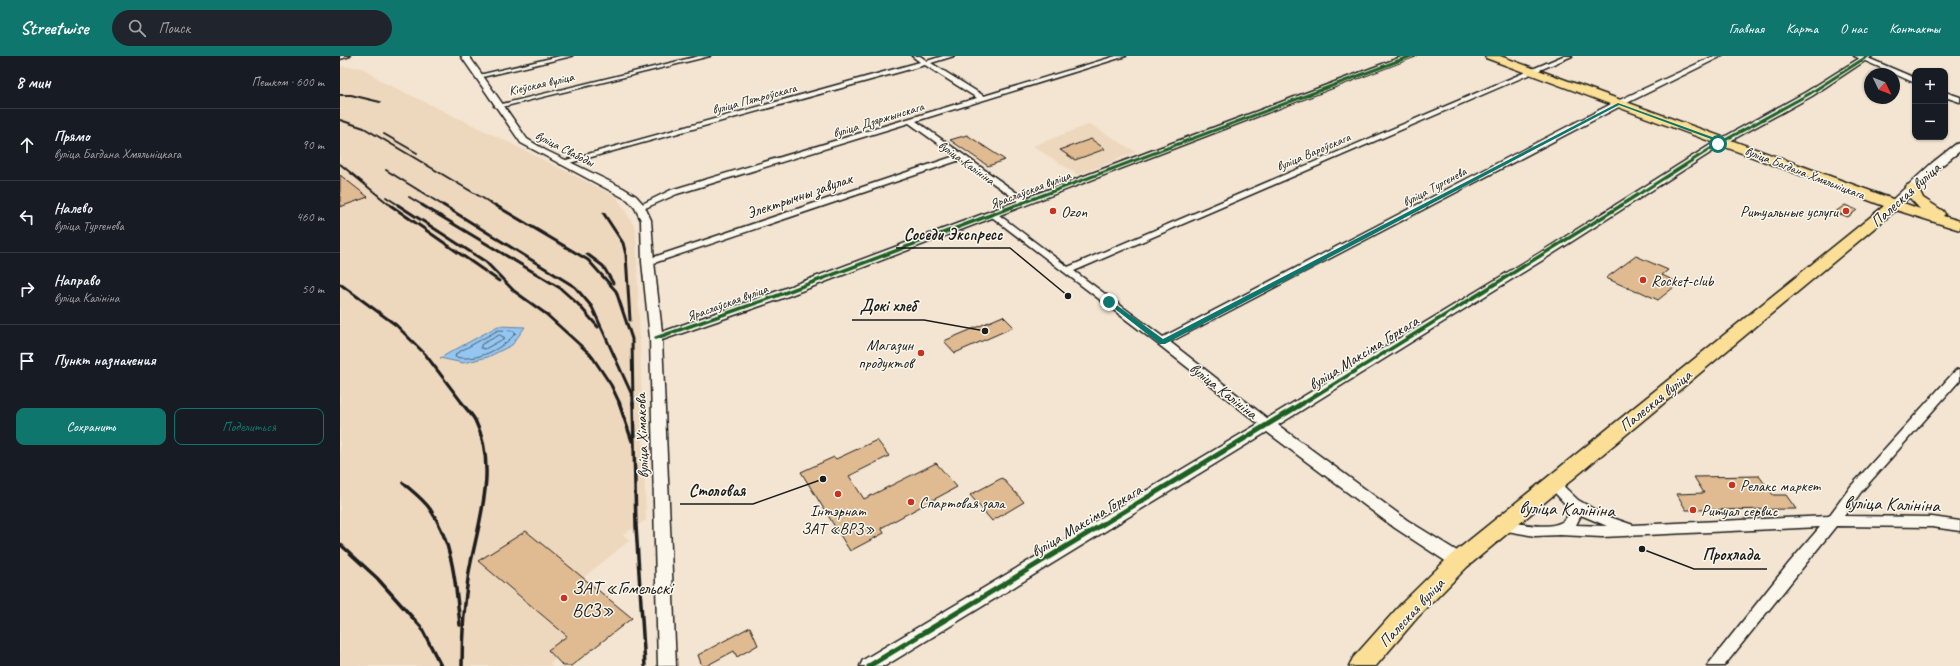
<!DOCTYPE html>
<html lang="ru">
<meta charset="utf-8">
<style>
body{margin:0;font-family:Caveat,sans-serif;background:#20242c;color:#f1f3f6}
.controls{position:absolute;right:12px;top:12px;display:grid;overflow:hidden;border-radius:8px;box-shadow:0 1px 3px #0004}
.controls button{width:36px;height:36px;display:grid;place-items:center;padding:0;border:0;border-bottom:1px solid #363941;background:#171b24;color:#f1f3f6;font:20px sans-serif}
.compass{position:absolute;left:1524px;top:12px;width:36px;height:36px;border-radius:50%;background:#171b24;box-shadow:0 1px 3px #0004;rotate:133deg}
.stop{position:absolute;width:12px;height:12px;margin:-9px;border:3px solid #0f766e;border-radius:50%;background:#fff}
.stop.end{background:#0f766e;border-color:#fff;box-shadow:0 1px 4px #0008}
.list{margin:0;padding:0;list-style:none}
h2{display:flex;justify-content:space-between;align-items:center;height:52px;margin:0;padding:0 16px;font-size:17px}
h2 small{font-size:13px;font-weight:400;color:#9ea1a6}
.list li{display:grid;grid-template-columns:26px 1fr auto;gap:12px;align-items:center;box-sizing:border-box;height:72px;padding:0 16px;border-top:1px solid #363941}
.list b{display:block;font-size:15px;white-space:nowrap}
.list p{margin:0;font-size:13px;white-space:nowrap;color:#9ea1a6}
.list em{font-size:13px;font-style:normal;color:#9ea1a6}
.actions{display:flex;gap:8px;padding:12px 16px}
.actions a{flex:1;padding:9px 0;border:1px solid #0f766e;border-radius:8px;text-align:center;font-size:14px;color:#0f766e}
.actions .main{background:#0f766e;color:#fff}
.icon{flex:none;width:22px;height:22px;fill:none;stroke:currentColor;stroke-width:2;stroke-linecap:round;stroke-linejoin:round}
.map{position:relative;flex:none;width:1620px;height:610px;overflow:hidden}
header{display:flex;align-items:center;gap:24px;box-sizing:border-box;height:56px;padding:0 20px;background:#0f766e;color:#fff}
header strong{font-size:19px}
nav{display:flex;gap:22px;margin-inline-start:auto;font-size:14px}
.search{width:280px;height:36px;background:#20242c;display:flex;align-items:center;gap:10px;box-sizing:border-box;padding:0 14px;border-radius:22px;color:#9ea1a6;font-size:15px}
main{display:flex}
aside{flex:1;background:#171b24}
.map>svg:first-child{display:block}
.built{fill:#edd8be}
.water{fill:#94c6f1;stroke:#64829c}
.lines{fill:none;stroke-linecap:round;stroke-linejoin:round}
.shore{stroke:#4c6071;stroke-width:1}
.building{fill:#e0bb91;stroke:#1c1c1c}
.minor-casing{stroke:#1c1c1c;stroke-width:3}
.tertiary-casing{stroke:#1c1c1c;stroke-width:3}
.secondary-casing{stroke:#1c1c1c;stroke-width:3}
.primary-casing{stroke:#1c1c1c;stroke-width:3}
.minor{fill:#fbf7ec;fill-rule:evenodd}
.tertiary{fill:#fbf7ec;fill-rule:evenodd}
.secondary{fill:#fbf7ec;fill-rule:evenodd}
.primary{fill:#fbdf96;fill-rule:evenodd}
.rail-far2{stroke:#1c1c1c;stroke-width:2}
.rail-far1{stroke:#1c1c1c;stroke-width:3}
.rail{stroke:#1c1c1c;stroke-width:3.5}
.cycleway-far2-casing{stroke:#fbf7ec;stroke-width:4.5}
.cycleway-far1-casing{stroke:#fbf7ec;stroke-width:6}
.cycleway-casing{stroke:#fbf7ec;stroke-width:8}
.cycleway-far2{stroke:#1b5e20;stroke-width:3}
.cycleway-far1{stroke:#1b5e20;stroke-width:3.5}
.cycleway{stroke:#1b5e20;stroke-width:5}
.route{fill:#0f766e}
.poi-dot{fill:#c8321e;stroke:#fbf7ec;stroke-width:1.5}
.labels{text-anchor:middle;stroke-width:3;stroke-linejoin:round;paint-order:stroke}
.far-street-label{font-size:13px;fill:#1c1c1c;stroke:#fbf7ec}
.street-label{font-size:16px;fill:#1c1c1c;stroke:#fbf7ec}
.poi-label{font-size:16px;fill:#1c1c1c;stroke:#fbf7ec;text-anchor:start}
.near-street-label{font-size:19px;fill:#1c1c1c;stroke:#fbf7ec}
.near-poi-label{font-size:19px;fill:#1c1c1c;stroke:#fbf7ec;text-anchor:start}
.leader{fill:none;stroke:#1c1c1c;stroke-width:1.5}
.callout-dot{fill:#1c1c1c;stroke:#fbf7ec;stroke-width:1.5}
.callout-label{font-size:17px;text-anchor:middle;font-weight:bold;fill:#1c1c1c;stroke:#fbf7ec;stroke-width:3;stroke-linejoin:round;paint-order:stroke}
</style>
<header>
<strong>Streetwise</strong>
<div class="search"><svg class="icon" aria-label="search" viewBox="0 0 24 24"><circle cx="10" cy="10" r="6"/><path d="M15 15l6 6"/></svg>Поиск</div>
<nav><a>Главная</a><a>Карта</a><a>О нас</a><a>Контакты</a></nav>
</header>
<main>
<aside>
<h2>8 мин<small>Пешком · 600 m</small></h2>
<ul class="list">
<li><svg class="icon" aria-label="ahead" viewBox="0 0 24 24"><path d="M12 20V5M6 11l6-6 6 6"/></svg><div><b>Прямо</b><p>вуліца Багдана Хмяльніцкага</p></div><em>90 m</em></li>
<li><svg class="icon" aria-label="left" viewBox="0 0 24 24"><path d="M17 20v-9H6M10 6l-5 5 5 5"/></svg><div><b>Налево</b><p>вуліца Тургенева</p></div><em>460 m</em></li>
<li><svg class="icon" aria-label="right" viewBox="0 0 24 24"><path d="M7 20v-9h11M14 6l5 5-5 5"/></svg><div><b>Направо</b><p>вуліца Калініна</p></div><em>50 m</em></li>
<li><svg class="icon" aria-label="arrive" viewBox="0 0 24 24"><path d="M6 21V4h12l-3 4 3 4H6"/></svg><div><b>Пункт назначения</b></div></li>
</ul>
<div class="actions"><a class="main">Сохранить</a><a>Поделиться</a></div>
</aside>
<div class="map">
<svg width="1620" height="610" viewBox="0 0 1620 610">
<rect width="100%" height="100%" fill="#f3e5d1"/>
<filter id="ink" filterUnits="userSpaceOnUse"><feTurbulence type="fractalNoise" baseFrequency=".025" numOctaves="2"/><feDisplacementMap in="SourceGraphic" scale="8" xChannelSelector="R" yChannelSelector="G"/><feConvolveMatrix kernelMatrix="1 2 1 2 8 2 1 2 1" color-interpolation-filters="sRGB"/></filter>
<g filter="url(#ink)">
<!-- built -->
<g class="built">
<polygon points="0,10 23,12 43,26 170,87 277,141 296,173 306,464 283,479 290,484 243,522 231,610 223,610 216,603 210,607 212,610 0,610"/>
<polygon points="750,68 796,96 738,119 693,90"/>
</g>
<!-- water -->
<polygon class="water" points="158,270 185,271 172,289 148,301 123,307 100,302"/>
<g class="lines">
<!-- shore -->
<g class="shore">
<path d="M159,274l15,1 2,2c-14,16 -39,29 -61,24l1,-3z"/>
<polygon points="160,279 165,282 145,293 141,292 141,289"/>
</g>
</g>
<!-- building -->
<g class="building">
<polygon points="627,79 665,104 648,110 610,84"/>
<polygon points="751,83 765,93 735,104 720,94"/>
<polygon points="0,119 28,141 0,151"/>
<polygon points="1505,149 1517,154 1508,161 1495,156"/>
<polygon points="1296,200 1328,214 1322,219 1339,227 1318,244 1299,235 1297,236 1266,222"/>
<polygon points="663,260 674,271 615,297 604,285"/>
<polygon points="537,384 549,400 509,420 524,443 596,407 617,431 541,472 544,477 510,495 461,416 494,401 496,403"/>
<polygon points="1419,420 1433,439 1446,439 1456,453 1346,454 1337,438 1364,437 1354,421"/>
<polygon points="662,422 684,446 652,465 630,439"/>
<polygon points="186,475 292,562 231,610 223,610 208,594 227,580 138,505"/>
<polygon points="410,571 418,589 397,601 394,595 366,610 362,610 358,599"/>
</g>
<g class="lines">
<defs>
<g id="minor">
<polygon points="220,0 232,0 138,22 135,20"/>
<polygon points="359,0 370,0 158,52 154,50"/>
<polygon points="572,0 580,0 587,5 603,0 614,0 591,7 644,40 776,0 786,0 576,65 687,144 687,148 684,149 620,104 311,208 305,208 303,206 305,204 615,100 569,67 337,138 303,153 300,154 296,151 331,134 637,42 585,9 226,108 220,108 219,106 580,6"/>
<polygon points="1223,0 1232,0 734,215 823,281 1271,48 1374,0 1382,0 1277,52 830,286 932,366 934,369 932,372 924,372 818,288 648,158 649,156 655,156 728,211"/>
<polygon points="1514,0 1523,0 1575,22 1575,27"/>
<polygon points="1605,36 1620,41 1620,46 1605,41"/>
<path d="M1620,313v11l-99,112 -17,24 88,1 28,4v10l-28,-4 -96,-1 -112,140h-17l82,-103 31,-36 -218,10 -42,-2 -25,1 -34,-6 -5,-1 -2,-4 2,-4 5,-1c17,3 56,13 66,-3v-11l-21,-23 1,-3 5,-2 5,2 21,20 26,15 29,10 196,-9 22,-30 105,-116zM1241,459l26,11 -31,-1z"/>
</g>
<g id="tertiary">
<polygon points="0,0 10,0 0,3"/>
<polygon points="121,0 129,0 187,83 205,94 283,132 296,140 304,149 311,164 314,206 322,276 427,239 1064,0 1075,0 435,245 322,284 336,610 318,610 310,282 302,206 301,164 295,152 288,144 181,87"/>
<polygon points="1523,0 1532,0 1472,40 1381,90 1206,202 938,369 1067,464 1125,500 1127,505 1125,510 1119,512 1113,510 1055,472 927,376 545,610 520,610 523,604 923,365 1198,198 1375,86 1466,36"/>
</g>
<polygon id="secondary" points="1620,87 1620,95 1600,111 1558,152 1550,152 1548,149 1550,146 1592,107 1616,88"/>
<polygon id="primary" points="1145,0 1160,0 1580,153 1569,141 1565,132 1567,129 1577,129 1583,142 1603,155 1605,158 1603,160 1620,165 1620,174 1556,154 1127,511 1077,562 1036,610 1009,610 1013,602 1061,548 1111,499 1544,150 1146,2"/>
</defs>
<!-- minor casing -->
<use href="#minor" class="minor-casing"/>
<!-- tertiary casing -->
<use href="#tertiary" class="tertiary-casing"/>
<!-- secondary casing -->
<use href="#secondary" class="secondary-casing"/>
<!-- primary casing -->
<use href="#primary" class="primary-casing"/>
<!-- minor -->
<use href="#minor" class="minor"/>
<!-- tertiary -->
<use href="#tertiary" class="tertiary"/>
<!-- secondary -->
<use href="#secondary" class="secondary"/>
<!-- primary -->
<use href="#primary" class="primary"/>
<!-- rail-far2 -->
<g class="rail-far2">
<polyline points="0,39 11,39 40,46"/>
<polyline points="0,64 24,72 156,150"/>
<polyline points="44,78 77,97"/>
<polyline points="0,108 51,150"/>
<polyline points="46,114 104,150"/>
<polyline points="46,141 60,150"/>
<polyline points="69,141 84,150"/>
</g>
<!-- rail-far1 -->
<g class="rail-far1">
<polyline points="50,149 159,225"/>
<polyline points="58,149 146,206 174,235 206,258 251,299 271,329 280,348"/>
<polyline points="82,149 220,232 238,248 258,271"/>
<polyline points="103,149 235,231 252,251 292,339"/>
<polyline points="155,149 248,204 276,235 292,283 293,348"/>
<polyline points="264,158 283,187 286,199 290,264"/>
<polyline points="247,198 263,210 273,227"/>
<polyline points="0,228 56,269 85,298 123,348"/>
</g>
<!-- rail -->
<g class="rail">
<polyline points="279,347 292,385"/>
<polyline points="293,347 296,470 305,610"/>
<path d="M63,427c9,8 20,16 27,26 23,33 26,77 30,116"/>
<polyline points="0,488 37,522 81,571 101,610"/>
<path d="M122,610c0,-31 2,-63 7,-94 9,-49 30,-104 6,-152 -3,-6 -9,-11 -13,-17"/>
</g>
<defs>
<g id="cycleway-far2">
<polyline points="674,150 1071,0"/>
<polyline points="1280,150 1378,88 1469,38 1528,0"/>
</g>
<g id="cycleway-far1">
<polyline points="316,282 431,242 677,149"/>
<polyline points="962,348 1282,149"/>
</g>
<polyline id="cycleway" points="529,610 963,347"/>
</defs>
<!-- cycleway-far2 casing -->
<use href="#cycleway-far2" class="cycleway-far2-casing"/>
<!-- cycleway-far1 casing -->
<use href="#cycleway-far1" class="cycleway-far1-casing"/>
<!-- cycleway casing -->
<use href="#cycleway" class="cycleway-casing"/>
<!-- cycleway-far2 -->
<use href="#cycleway-far2" class="cycleway-far2"/>
<!-- cycleway-far1 -->
<use href="#cycleway-far1" class="cycleway-far1"/>
<!-- cycleway -->
<use href="#cycleway" class="cycleway"/>
</g>
</g>
<!-- route -->
<polygon class="route" points="1278,47 1386,86 1376,89 1379,86 1279,49 825,288 820,288 766,246 771,245 823,283"/>
<!-- markers -->
<g class="poi-dot">
<circle cx="713" cy="155" r="4"/>
<circle cx="1506" cy="155" r="4"/>
<circle cx="1303" cy="224" r="4"/>
<circle cx="581" cy="297" r="4"/>
<circle cx="1392" cy="429" r="4"/>
<circle cx="498" cy="438" r="4"/>
<circle cx="571" cy="446" r="4"/>
<circle cx="1353" cy="454" r="4"/>
<circle cx="224" cy="542" r="4"/>
</g>
<g class="labels">
<!-- far-street labels -->
<g class="far-street-label">
<text transform="translate(201 27) rotate(-13)" y="5">Кіеўская вуліца</text>
<text transform="translate(414 42) rotate(-15)" y="5">вуліца Пятроўскага</text>
<text transform="translate(538 63) rotate(-17)" y="5">вуліца Дзяржынскага</text>
<text transform="translate(225 92) rotate(27)" y="5">вуліца Свабоды</text>
<text transform="translate(973 95) rotate(-23)" y="5">вуліца Вароўскага</text>
<text transform="translate(627 106) rotate(36)" y="5">вуліца Калініна</text>
<text transform="translate(1465 116) rotate(21)" y="5">вуліца Багдана Хмяльніцкага</text>
<text transform="translate(1094 130) rotate(-28)" y="5">вуліца Тургенева</text>
<text transform="translate(690 133) rotate(-21)" y="5">Яраслаўская вуліца</text>
<text transform="translate(387 246) rotate(-20)" y="5">Яраслаўская вуліца</text>
</g>
<!-- street labels -->
<g class="street-label">
<text transform="translate(1565 138) rotate(-42)" y="6">Палеская вуліца</text>
<text transform="translate(459 139) rotate(-19)" y="6">Электрычны завулак</text>
<text transform="translate(1023 296) rotate(-32)" y="6">вуліца Максіма Горкага</text>
<text transform="translate(884 334) rotate(38)" y="6">вуліца Калініна</text>
<text transform="translate(1315 344) rotate(-39)" y="6">Палеская вуліца</text>
<text transform="translate(301 380) rotate(-92)" y="6">вуліца Хімакова</text>
<text transform="translate(746 464) rotate(-31)" y="6">вуліца Максіма Горкага</text>
<text transform="translate(1071 556) rotate(-47)" y="6">Палеская вуліца</text>
</g>
<!-- poi labels -->
<g class="poi-label">
<text x="721" y="161">Ozon</text>
<text x="1498" y="161" text-anchor="end">Ритуальные услуги</text>
<text x="1311" y="230">Rocket-club</text>
<text x="573" y="294" text-anchor="end">Магазин<tspan x="573" dy="18">продуктов</tspan></text>
<text x="1400" y="435">Релакс маркет</text>
<text x="579" y="452">Спартовая зала</text>
<text x="498" y="460" text-anchor="middle">Інтэрнат<tspan x="498" dy="18">ЗАТ «ВРЗ»</tspan></text>
<text x="1361" y="460">Ритуал сервис</text>
</g>
<!-- near-street labels -->
<g class="near-street-label">
<text transform="translate(1552 447) rotate(2)" y="7">вуліца Калініна</text>
<text transform="translate(1227 452) rotate(2)" y="7">вуліца Калініна</text>
</g>
<!-- near-poi labels -->
<g class="near-poi-label">
<text x="232" y="538">ЗАТ «Гомельскі<tspan x="232" dy="22">ВСЗ»</tspan></text>
</g>
</g>
<!-- callouts -->
<path class="leader" d="M728 240L670 192H556M645 275L584 264H512M483 423L413 448H340M1302 493L1354 513H1427"/>
<g class="callout-dot">
<circle cx="728" cy="240" r="4"/>
<circle cx="645" cy="275" r="4"/>
<circle cx="483" cy="423" r="4"/>
<circle cx="1302" cy="493" r="4"/>
</g>
<g class="callout-label">
<text x="613" y="184">Соседи Экспресс</text>
<text x="548" y="255">Докі хлеб</text>
<text x="377" y="440">Столовая</text>
<text x="1391" y="504">Прохлада</text>
</g>
</svg>
<div class="controls">
<button>+</button>
<button>−</button>
</div>
<svg class="compass" viewBox="-18 -18 36 36"><path d="M0-13l5 13h-10z" fill="#e53935"/><path d="M0 13l5-13h-10z" fill="#9ea1a6"/></svg>
<div class="stop" style="left:1378px;top:88px"></div>
<div class="stop end" style="left:769px;top:246px"></div>
</div>
</main>
